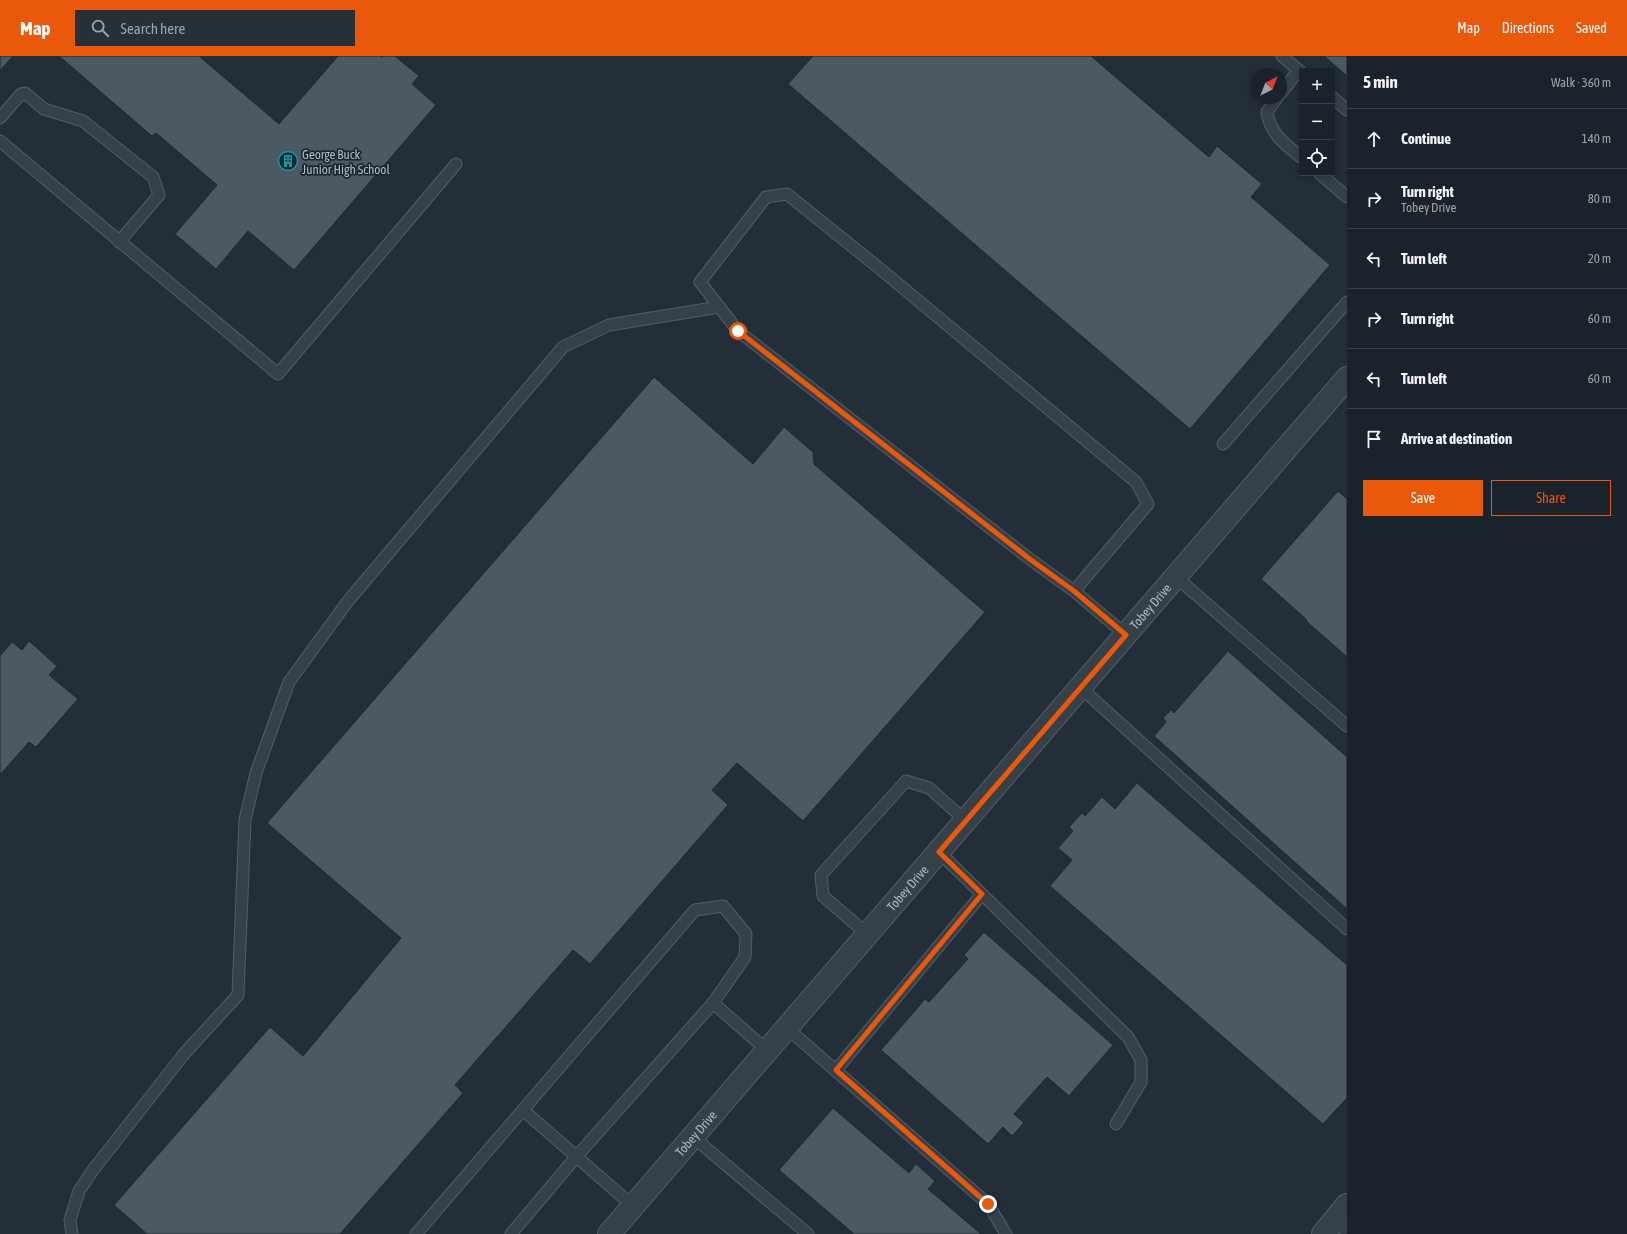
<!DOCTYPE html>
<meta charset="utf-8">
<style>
body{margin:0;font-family:"Asap Condensed",sans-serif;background:#272f37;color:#f1f3f6}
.controls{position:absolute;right:12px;top:12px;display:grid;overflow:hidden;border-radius:0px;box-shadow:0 2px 6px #0003}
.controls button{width:36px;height:36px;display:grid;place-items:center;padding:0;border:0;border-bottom:1px solid #383f47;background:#1a222b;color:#f1f3f6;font:20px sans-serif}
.compass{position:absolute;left:1251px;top:12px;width:36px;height:36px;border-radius:50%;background:#1a222b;box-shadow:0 2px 6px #0003;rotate:42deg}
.stop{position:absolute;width:12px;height:12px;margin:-9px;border:3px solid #ea580c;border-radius:50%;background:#fff}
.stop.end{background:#ea580c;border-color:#fff;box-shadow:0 1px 4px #0008}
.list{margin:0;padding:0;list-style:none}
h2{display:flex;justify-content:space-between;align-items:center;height:52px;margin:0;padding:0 16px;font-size:17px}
h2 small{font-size:13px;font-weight:400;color:#9fa4a9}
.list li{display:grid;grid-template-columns:26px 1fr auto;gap:12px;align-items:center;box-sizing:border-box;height:60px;padding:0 16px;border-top:1px solid #383f47}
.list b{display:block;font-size:15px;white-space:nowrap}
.list p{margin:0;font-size:13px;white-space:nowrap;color:#9fa4a9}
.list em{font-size:13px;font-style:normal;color:#9fa4a9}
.actions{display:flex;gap:8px;padding:12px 16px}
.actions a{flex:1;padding:9px 0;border:1px solid #ea580c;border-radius:0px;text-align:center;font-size:14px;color:#ea580c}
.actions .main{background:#ea580c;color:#fff}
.icon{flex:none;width:22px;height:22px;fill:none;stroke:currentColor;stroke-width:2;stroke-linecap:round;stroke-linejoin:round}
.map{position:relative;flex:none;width:1347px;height:1178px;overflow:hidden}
header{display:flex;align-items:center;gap:24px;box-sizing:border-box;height:56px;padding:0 20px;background:#ea580c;color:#fff}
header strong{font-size:19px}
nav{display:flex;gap:22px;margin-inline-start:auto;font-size:14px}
.search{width:280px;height:36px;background:#272f37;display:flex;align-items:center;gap:10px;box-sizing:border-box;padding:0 14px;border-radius:0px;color:#9fa4a9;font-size:15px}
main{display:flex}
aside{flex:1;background:#1a222b}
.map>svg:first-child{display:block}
.building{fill:#4b5965;stroke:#1d2730}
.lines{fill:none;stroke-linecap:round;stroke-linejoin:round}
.service-casing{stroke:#545e67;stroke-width:13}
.minor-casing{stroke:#545e67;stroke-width:24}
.service{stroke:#364049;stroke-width:11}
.minor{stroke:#364049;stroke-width:22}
.route{stroke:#ea580c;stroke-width:5}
.labels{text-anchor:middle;stroke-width:3.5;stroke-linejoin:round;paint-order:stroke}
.poi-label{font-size:13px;fill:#b1bbc5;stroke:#1b252e;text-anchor:start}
.street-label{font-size:13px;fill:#b1bbc5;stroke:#1b252e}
</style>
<header>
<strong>Map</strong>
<div class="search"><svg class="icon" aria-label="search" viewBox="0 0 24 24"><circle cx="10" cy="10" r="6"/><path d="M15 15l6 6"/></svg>Search here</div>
<nav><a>Map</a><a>Directions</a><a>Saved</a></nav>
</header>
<main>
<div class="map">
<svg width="1347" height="1178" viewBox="0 0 1347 1178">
<rect width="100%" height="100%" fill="#232e39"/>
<!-- building -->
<g class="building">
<polygon points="0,0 13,0 0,15"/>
<polygon points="59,0 199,0 279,68 338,0 380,0 382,1 383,0 395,0 419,20 412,28 436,49 294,214 248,175 216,213 175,178 217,129 156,77 152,80"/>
<polygon points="813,0 1091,0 1209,101 1217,90 1262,128 1251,141 1330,209 1190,373 788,28"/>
<polygon points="1324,0 1347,0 1347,20"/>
<polygon points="654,321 753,408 784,371 813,396 814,408 985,556 803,765 737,707 712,734 728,749 590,908 573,894 455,1029 463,1037 340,1178 147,1178 114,1149 270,971 303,1000 401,882 267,767"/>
<polygon points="1338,435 1347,443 1347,601 1306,565 1307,564 1261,523"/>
<polygon points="29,585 57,610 49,619 78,643 36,691 29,686 0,719 0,600 12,586 22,594"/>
<polygon points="1228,595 1347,701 1347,853 1154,680 1166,666 1163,662 1171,654 1174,657"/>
<polygon points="1137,727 1347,909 1347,1042 1323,1068 1050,830 1072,804 1058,792 1073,775 1069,771 1082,757 1085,760 1102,741 1115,753"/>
<polygon points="984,876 1113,989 1069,1040 1047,1021 1014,1058 1024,1067 1012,1080 1003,1071 988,1088 881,994 925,943 929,946 968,903 964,899"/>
<polygon points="833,1052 909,1117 916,1108 935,1125 928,1133 981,1178 854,1178 779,1114"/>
</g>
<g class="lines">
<defs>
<g id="service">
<polyline points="1282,0 1302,17"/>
<polyline points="1281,37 1299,14"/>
<polyline points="1332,41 1347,54"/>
<path d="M1277,42l-10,14c3,22 19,33 35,46"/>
<polyline points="0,62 21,38 25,37 44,53 83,65 153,121 159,139 119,186"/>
<polyline points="0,85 278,318 456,108"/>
<polyline points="1319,117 1347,141"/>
<polyline points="1223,388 1347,246"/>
<polyline points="1176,521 1347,670"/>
<polyline points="1074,535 1031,504 738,275 700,226 766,141 787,138 879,212 1136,426 1148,448 1074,535 1126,579"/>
<polyline points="1081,632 1347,873"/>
<polyline points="939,796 1128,981 1141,1004 1141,1026 1116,1068"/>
<polyline points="867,878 823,840 821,819 906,725 929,732 966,765"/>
<polyline points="713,947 768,995"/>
<polyline points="787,972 988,1148 1006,1178"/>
<polyline points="836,1014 982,838"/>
<polyline points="523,1054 633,1150"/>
<polyline points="693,1081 808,1178"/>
<polyline points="1334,1165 1347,1176"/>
<polyline points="72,1178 70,1164 79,1135 93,1114 184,998 238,939 245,764 256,717 289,626 348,545 563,291 609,269 719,251"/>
<polyline points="416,1178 695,854 723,850 746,878 745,901 713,947 576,1101 511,1178"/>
</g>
<g id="minor">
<path id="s1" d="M609,1178l738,-856"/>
<polyline points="1323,1178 1347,1149"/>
</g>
</defs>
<!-- service casing -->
<use href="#service" class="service-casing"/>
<!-- minor casing -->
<use href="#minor" class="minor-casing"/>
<!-- service -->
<use href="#service" class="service"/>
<!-- minor -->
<use href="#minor" class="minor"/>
</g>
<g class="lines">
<!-- route -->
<polyline class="route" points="738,275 1031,504 1074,535 1126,579 939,796 982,838 836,1014 988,1148"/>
</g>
<!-- icons -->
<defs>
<symbol id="building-ring" viewBox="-11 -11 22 22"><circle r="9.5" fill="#1b252e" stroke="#0f9aa8" stroke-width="1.5"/><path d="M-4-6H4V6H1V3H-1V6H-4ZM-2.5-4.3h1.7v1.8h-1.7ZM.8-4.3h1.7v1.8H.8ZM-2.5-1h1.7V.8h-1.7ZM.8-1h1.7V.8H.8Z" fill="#0f9aa8"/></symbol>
</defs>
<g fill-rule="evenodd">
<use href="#building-ring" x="277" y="94" width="22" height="22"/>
</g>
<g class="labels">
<!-- poi labels -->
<g class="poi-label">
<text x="302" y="103">George Buck<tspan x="302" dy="15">Junior High School</tspan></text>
</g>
<!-- street labels -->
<g class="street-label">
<text dy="5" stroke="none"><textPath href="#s1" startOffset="829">Tobey Drive</textPath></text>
<text dy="5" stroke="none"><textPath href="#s1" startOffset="457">Tobey Drive</textPath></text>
<text dy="5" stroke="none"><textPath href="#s1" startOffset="133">Tobey Drive</textPath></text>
</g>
</g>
</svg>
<div class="controls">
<button>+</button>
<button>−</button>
<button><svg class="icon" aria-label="locate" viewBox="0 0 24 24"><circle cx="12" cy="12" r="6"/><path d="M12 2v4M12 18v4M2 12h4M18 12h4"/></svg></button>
</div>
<svg class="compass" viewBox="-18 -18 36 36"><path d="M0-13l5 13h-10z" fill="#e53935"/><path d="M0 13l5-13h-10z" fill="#9fa4a9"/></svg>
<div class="stop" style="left:738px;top:275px"></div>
<div class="stop end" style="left:988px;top:1148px"></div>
</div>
<aside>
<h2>5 min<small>Walk · 360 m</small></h2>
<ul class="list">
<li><svg class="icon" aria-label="ahead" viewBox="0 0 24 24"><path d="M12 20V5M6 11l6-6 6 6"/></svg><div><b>Continue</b></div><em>140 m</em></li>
<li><svg class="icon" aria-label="right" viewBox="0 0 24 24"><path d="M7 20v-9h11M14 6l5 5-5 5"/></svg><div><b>Turn right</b><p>Tobey Drive</p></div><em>80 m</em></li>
<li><svg class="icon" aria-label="left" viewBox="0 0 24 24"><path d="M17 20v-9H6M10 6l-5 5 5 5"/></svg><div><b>Turn left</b></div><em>20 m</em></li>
<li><svg class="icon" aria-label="right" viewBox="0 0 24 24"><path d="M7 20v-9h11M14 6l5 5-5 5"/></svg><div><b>Turn right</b></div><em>60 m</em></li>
<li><svg class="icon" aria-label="left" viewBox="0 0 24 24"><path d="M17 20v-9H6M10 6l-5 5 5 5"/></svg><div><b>Turn left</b></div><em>60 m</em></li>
<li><svg class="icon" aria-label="arrive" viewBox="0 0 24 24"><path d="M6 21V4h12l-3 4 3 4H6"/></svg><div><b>Arrive at destination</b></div></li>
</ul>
<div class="actions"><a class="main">Save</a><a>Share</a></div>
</aside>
</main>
